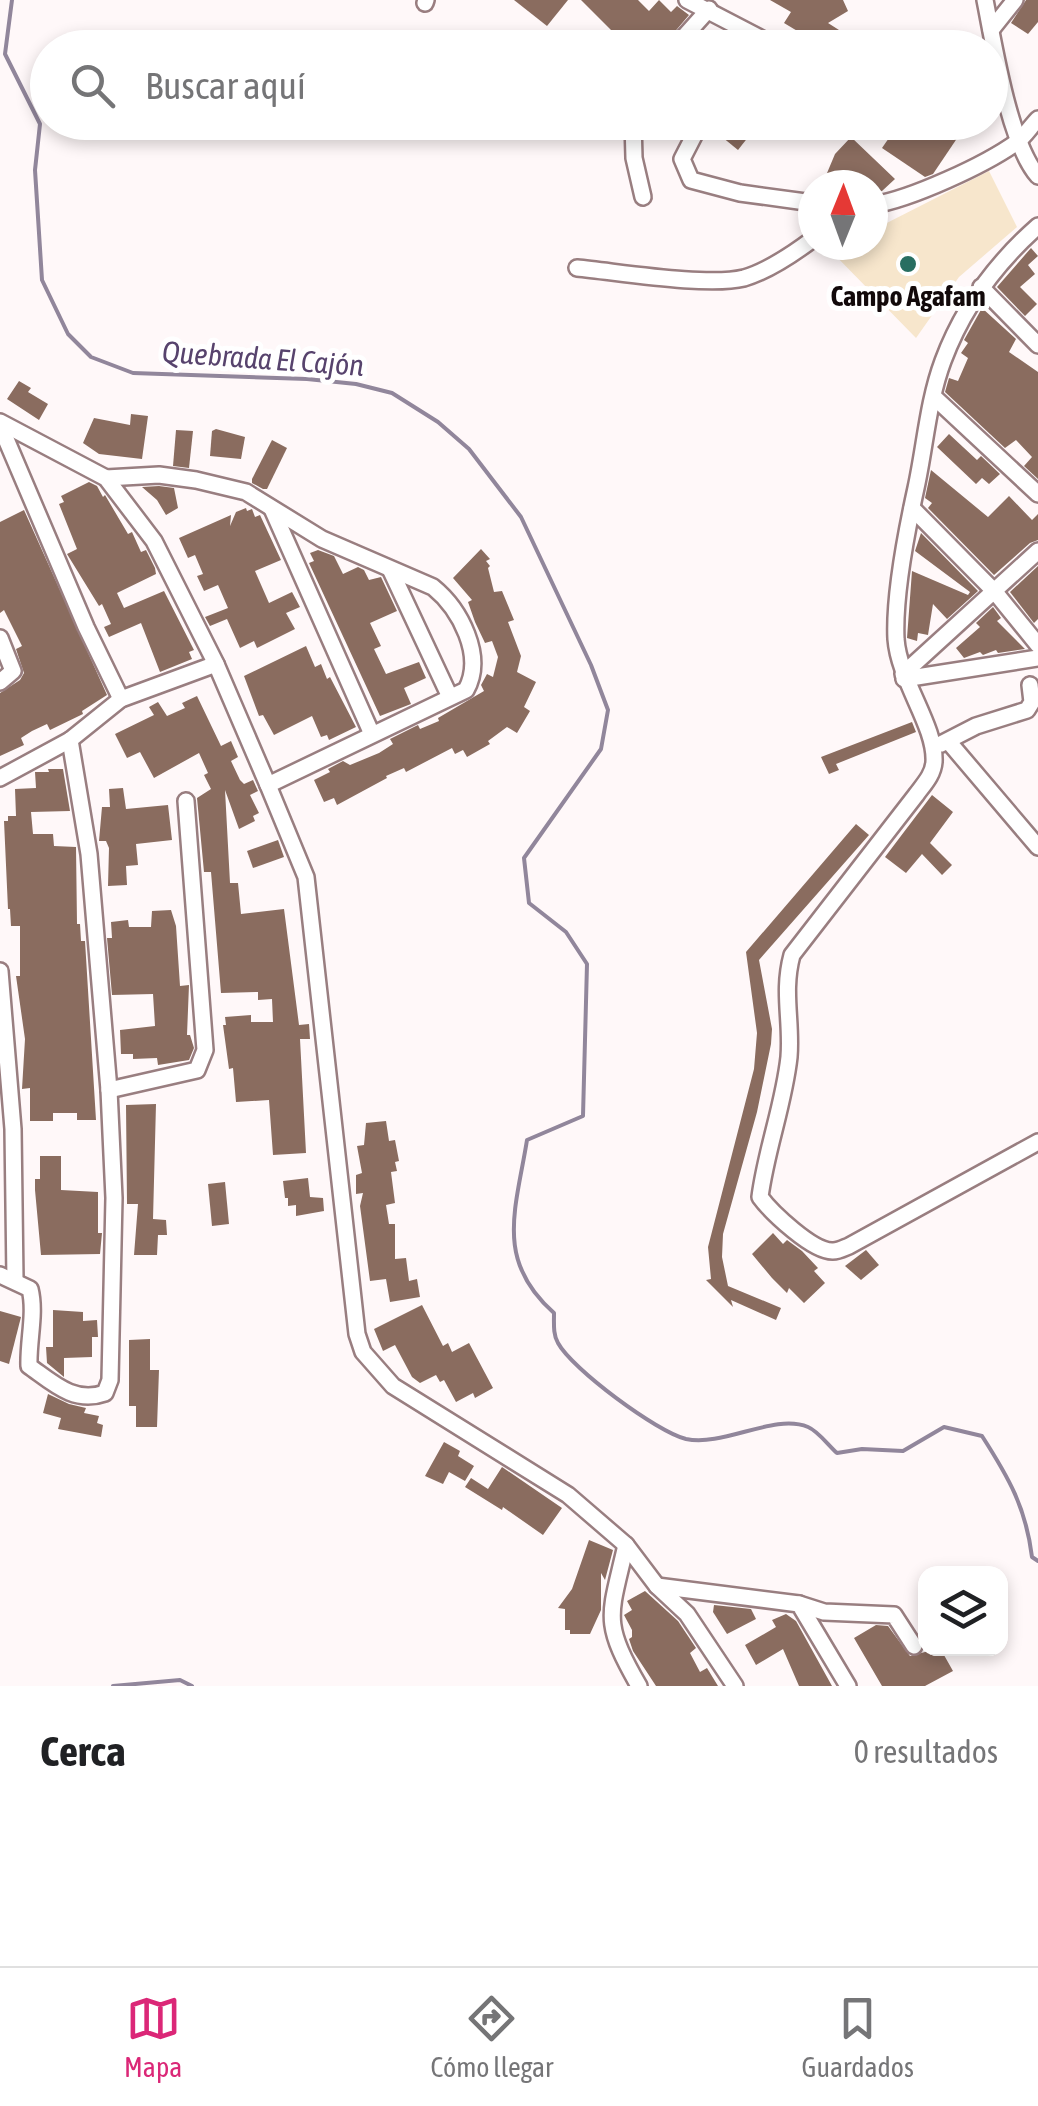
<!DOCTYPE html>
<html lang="es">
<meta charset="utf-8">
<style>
body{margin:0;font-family:"Asap Condensed",sans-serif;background:#f6f6f6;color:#202124}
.controls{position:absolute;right:30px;bottom:30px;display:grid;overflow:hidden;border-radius:20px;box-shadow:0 5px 15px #0003}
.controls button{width:90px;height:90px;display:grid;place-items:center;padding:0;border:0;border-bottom:2px solid #e0e0e0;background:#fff;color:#202124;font:50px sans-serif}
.compass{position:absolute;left:798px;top:170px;width:90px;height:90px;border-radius:50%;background:#fff;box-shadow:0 5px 15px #0003;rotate:1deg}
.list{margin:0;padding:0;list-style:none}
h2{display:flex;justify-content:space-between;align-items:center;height:130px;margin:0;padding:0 40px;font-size:42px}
h2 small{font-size:32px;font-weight:400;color:#757577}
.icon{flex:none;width:55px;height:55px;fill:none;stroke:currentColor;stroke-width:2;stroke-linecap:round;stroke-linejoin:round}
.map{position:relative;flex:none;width:1038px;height:1686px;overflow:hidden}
.search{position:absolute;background:#fff;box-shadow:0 5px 15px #0003;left:30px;right:30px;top:30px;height:110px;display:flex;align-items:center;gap:25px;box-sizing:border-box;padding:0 35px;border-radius:55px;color:#757577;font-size:38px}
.sheet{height:280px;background:#fff}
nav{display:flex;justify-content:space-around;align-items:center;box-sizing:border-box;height:140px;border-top:2px solid #e0e0e0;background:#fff;font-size:28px;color:#757577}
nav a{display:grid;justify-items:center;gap:5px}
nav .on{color:#db2777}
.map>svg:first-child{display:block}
.green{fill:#f7e6cc}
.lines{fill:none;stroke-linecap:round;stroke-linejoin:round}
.stream{stroke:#91869b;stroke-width:4}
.building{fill:#8a6c5f}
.minor-casing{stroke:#997e80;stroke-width:20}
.minor{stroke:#fff;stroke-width:15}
.poi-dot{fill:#286e61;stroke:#fff;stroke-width:4}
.labels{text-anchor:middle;stroke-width:10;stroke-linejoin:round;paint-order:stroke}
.poi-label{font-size:28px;font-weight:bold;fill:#12090a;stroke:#fff}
.water-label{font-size:30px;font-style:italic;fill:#57436d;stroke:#fff}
</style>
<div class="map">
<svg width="1038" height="1686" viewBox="0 0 1038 1686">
<rect width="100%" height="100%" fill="#fff8f9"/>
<!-- green -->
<polygon class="green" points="989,171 1017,227 959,277 916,338 831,251 843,245 873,245 873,230"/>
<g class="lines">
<!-- stream -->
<g class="stream">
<path d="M12,0l-7,54 35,70 -5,46 7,110 26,54 23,23 42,16 174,6 49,5 36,9 46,29 31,27 52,68 70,148 17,45 -7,39 -77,109 5,45 37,29 21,32 -4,152 -56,24c-11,69 -33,120 27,173 0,11 -1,22 4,30 14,26 99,89 128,96 38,8 88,-26 122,-12 10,4 21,19 29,26l25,-4 41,2 41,-24 38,9c27,42 44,72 50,121l6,4"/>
<polyline points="113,1686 180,1680 192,1686"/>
</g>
</g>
<!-- building -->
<g class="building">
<polygon points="514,0 568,0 547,26"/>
<polygon points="581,0 638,0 649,11 659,0 671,12 677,6 689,15 661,48 629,48"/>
<polygon points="770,0 843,0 848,11 828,23 850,37 844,48 789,48 799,32 784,23 791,12"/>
<polygon points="1026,0 1038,0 1038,22 1028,34 1011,23"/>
<polygon points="716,122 760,122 738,150 711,128"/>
<polygon points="900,122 968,122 933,174 925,177 882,148"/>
<polygon points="851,137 895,179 882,191 873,193 873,185 866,185 860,179 854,185 822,185 835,154"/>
<polygon points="1031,248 1038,256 1028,265 1035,274 1020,287 1037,304 1025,316 997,287"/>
<polygon points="982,308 1016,339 1009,352 1038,372 1038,479 1024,466 1032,457 1016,440 1005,448 945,392 949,378 958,381 968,358 961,353 968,343 964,340"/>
<polygon points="19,381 31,388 28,392 48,404 39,420 7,399"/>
<polygon points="131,414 148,416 142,459 99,454 83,443 94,418 130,425"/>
<polygon points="216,429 245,437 241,459 210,456 212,431"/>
<polygon points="176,430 193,431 189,468 173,466"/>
<polygon points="949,434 977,460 981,456 1000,474 989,484 982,478 976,484 937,447"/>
<polygon points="272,440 287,448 267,489 263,489 252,483 252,479"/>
<polygon points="931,470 988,517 1009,496 1032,520 1038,514 1038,540 1030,543 994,575 928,508 932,503 925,498"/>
<polygon points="89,482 97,486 103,497 105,495 128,534 132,532 141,552 146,550 155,568 156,574 117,593 124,608 164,591 194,650 189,652 192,659 160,672 141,623 109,637 104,627 111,624 102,604 99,606 67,554 77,549 59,504 64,502 61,496"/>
<polygon points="159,486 174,488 178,508 166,515 157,500 142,487"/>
<polygon points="246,508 247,511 252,509 255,517 260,515 281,560 255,571 269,603 292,592 300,607 286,613 295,629 257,648 254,641 240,648 227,619 210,626 205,617 228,608 218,585 204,591 197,576 203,574 195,555 188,558 179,538 231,515 230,526 236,512"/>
<polygon points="24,510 107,695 82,711 83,714 50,730 47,724 32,731 21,738 24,745 0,756 0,693 20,680 24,673 16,649 22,646 4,610 0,613 0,522"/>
<polygon points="921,533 978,591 947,619 933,604 928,635 918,633 917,641 907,638 912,571 968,595 970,592 915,551"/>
<polygon points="481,549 490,559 486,561 490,566 488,568 494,592 502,591 514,620 508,622 521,656 517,672 536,682 524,707 530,711 517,733 507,727 488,741 490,744 467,757 463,750 455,754 452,748 406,772 404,768 386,776 387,778 337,805 334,798 324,802 314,780 330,772 328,769 343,761 350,765 379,753 393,744 390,739 418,725 420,729 439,721 438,718 484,691 481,685 487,674 493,677 498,657 492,641 485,643 475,622 468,602 472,600 453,578"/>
<polygon points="318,550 334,556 343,574 358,567 364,570 369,580 381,577 397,611 370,623 381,646 374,649 386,674 419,662 426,678 404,688 411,704 380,716 309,563 314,561 310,553"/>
<polygon points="1038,566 1038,619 1034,623 1010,592"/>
<polygon points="993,607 1001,618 997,621 1025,649 998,653 996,650 983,655 980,652 964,658 956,648 980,627 976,623"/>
<polygon points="306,646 315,667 321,664 327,679 330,677 356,727 329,740 327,735 321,737 312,716 274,735 263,715 259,716 244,676"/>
<polygon points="197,696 221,746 231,741 238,757 231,761 240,780 244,784 253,780 258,791 250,795 259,813 253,816 255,821 239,829 225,790 230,883 238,883 241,914 284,909 299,1025 309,1024 310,1039 300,1039 306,1153 273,1155 269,1100 236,1102 233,1068 229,1069 223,1025 226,1025 225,1017 251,1015 251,1022 273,1022 272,999 258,1000 258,992 221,993 211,872 204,872 197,798 211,789 204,775 208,773 199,753 154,778 140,752 127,758 115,734 154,715 149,707 158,702 167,716 185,708 182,703"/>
<polygon points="912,722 916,732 836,764 839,770 829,774 821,757"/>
<polygon points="48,769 63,769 70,811 31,812 33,834 53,834 54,846 76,847 77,924 80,924 81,941 85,941 96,1120 77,1120 77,1113 53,1113 53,1121 30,1121 30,1088 22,1089 25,1039 16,976 20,976 20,926 11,926 10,909 8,909 4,821 8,821 8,816 16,816 15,789 36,788 35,772 49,772"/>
<polygon points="123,788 126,809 168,805 172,840 136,844 138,865 126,866 127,885 108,886 109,848 106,841 99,841 102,807 110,807 109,789"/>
<polygon points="932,795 953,812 930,843 952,865 942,875 922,854 906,873 885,857"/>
<polygon points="856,824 869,835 759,960 772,1029 771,1044 757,1112 723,1234 722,1257 728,1286 781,1308 776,1320 731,1300 733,1307 706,1280 711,1279 708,1247 754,1069 757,1033 746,952"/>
<polygon points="278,840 284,857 253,868 247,851"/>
<polygon points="171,910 176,926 180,986 189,985 187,1035 190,1035 194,1048 189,1060 158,1065 157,1058 133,1059 133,1054 121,1054 120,1030 155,1026 153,994 112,995 107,938 112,938 111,922 128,920 129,927 151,927 152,911"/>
<polygon points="156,1104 153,1219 166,1220 167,1235 158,1235 157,1255 134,1255 138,1204 127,1204 126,1105"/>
<polygon points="386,1121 389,1141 395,1140 399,1161 395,1162 397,1171 391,1172 395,1203 386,1205 389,1224 395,1224 395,1259 406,1258 409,1281 417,1279 420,1297 390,1302 386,1279 370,1281 360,1206 363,1193 356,1194 356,1175 362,1173 357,1146 364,1145 366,1123"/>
<polygon points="40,1156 61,1156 61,1190 98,1192 98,1233 102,1233 100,1254 41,1255 35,1190 35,1179 40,1179"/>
<polygon points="308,1178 310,1197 323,1198 324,1211 296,1216 296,1205 288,1206 288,1198 285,1198 283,1181"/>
<polygon points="225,1182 229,1224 212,1226 208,1184"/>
<polygon points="773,1233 783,1244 787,1240 802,1251 818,1268 814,1271 825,1283 804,1303 789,1288 787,1293 772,1278 752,1254"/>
<polygon points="866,1250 879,1265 861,1280 845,1266"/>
<polygon points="422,1305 443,1346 448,1343 452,1352 469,1343 493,1388 475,1398 473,1393 456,1402 444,1380 440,1382 436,1375 420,1383 412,1377 395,1345 383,1351 374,1329"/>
<polygon points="53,1310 83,1312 83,1321 97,1320 98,1337 92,1337 92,1357 64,1358 64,1377 47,1363 46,1347 53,1347"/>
<polygon points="0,1311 21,1317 9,1364 0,1361"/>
<polygon points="150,1339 150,1370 159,1370 157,1427 136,1427 136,1406 129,1406 129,1340"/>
<polygon points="48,1394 69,1404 86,1408 84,1413 99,1416 97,1423 103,1425 101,1437 58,1429 61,1418 43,1413"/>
<polygon points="444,1442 460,1451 458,1456 474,1466 465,1481 449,1472 443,1484 425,1476"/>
<polygon points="502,1467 562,1508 543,1535 503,1507 502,1510 465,1487 471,1478 488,1489"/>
<polygon points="589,1540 613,1550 605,1580 601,1573 601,1610 590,1634 570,1634 570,1630 565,1630 565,1609 558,1608 572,1589"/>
<polygon points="645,1591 678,1621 696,1648 690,1653 700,1672 707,1668 718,1686 656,1686 633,1651 629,1639 632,1637 632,1630 624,1615 632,1610 627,1601"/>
<polygon points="714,1605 751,1609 756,1619 727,1634 713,1612"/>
<polygon points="786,1614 796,1621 832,1686 799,1686 783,1649 756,1665 745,1645 776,1627 772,1620"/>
<polygon points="876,1625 888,1626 910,1656 940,1648 953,1671 925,1686 882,1686 854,1638"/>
</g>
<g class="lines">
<defs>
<g id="minor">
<polyline points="687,0 764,40 766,48"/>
<path d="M985,0c9,45 24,143 53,176"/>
<polyline points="425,3 426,0"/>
<polyline points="991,30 1015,0"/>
<polyline points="674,48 709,9"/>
<polyline points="633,122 634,158 643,197"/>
<polyline points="701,122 682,159 691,180 740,193 813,203"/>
<path d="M873,205c38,-6 112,-40 144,-63 8,-6 14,-16 21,-23"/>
<path d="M1038,226c-43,38 -75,81 -95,135 -15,40 -18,86 -27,127 -9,41 -22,110 -20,151 3,42 40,87 38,123 -1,13 -10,22 -18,33l-124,160c-10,37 0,66 -3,102 -5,47 -23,93 -29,140 11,15 53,55 73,54 6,0 11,-3 16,-5l189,-104"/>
<path d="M577,268c42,4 130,19 167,10 24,-7 49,-24 69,-39"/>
<polyline points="981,287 1038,345"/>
<polyline points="934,397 1038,494"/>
<polyline points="0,422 106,478 154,541 216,664 268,785"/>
<polyline points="0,425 86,627 121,699"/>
<path d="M106,478l53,-3 37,5 50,12 76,47 111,48c27,22 52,69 33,103l-198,95 38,92 51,457 6,18 30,34 175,109 58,50 31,41 30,28 48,72"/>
<polyline points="912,508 995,592 1038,645"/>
<polyline points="272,509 371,732"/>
<polyline points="391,571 450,697"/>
<polyline points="0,638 13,671 0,682"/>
<polyline points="903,674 1038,551"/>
<polyline points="904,679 1038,658"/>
<polyline points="948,741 1038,847"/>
<polyline points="941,744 976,726 1027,710 1032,702 1030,685"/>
<polyline points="0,778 70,740 121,699 216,664"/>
<polyline points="0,971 13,1129 15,1280"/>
<polyline points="109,1090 197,1070 205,1050 186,801"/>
<path d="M0,1275l30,14c6,24 -2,52 -1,77 24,17 45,38 76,27l5,-13 4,-182 -5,-108 -20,-236 -19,-114"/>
<path d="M626,1545c-16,71 -25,75 13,141"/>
<polyline points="657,1586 799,1604 848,1686"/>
<polyline points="799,1604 824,1612 894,1615 914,1646"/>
</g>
</defs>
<!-- minor casing -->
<use href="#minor" class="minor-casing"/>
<!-- minor -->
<use href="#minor" class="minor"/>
</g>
<!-- markers -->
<circle class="poi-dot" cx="908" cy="264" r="10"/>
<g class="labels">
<!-- poi labels -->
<g class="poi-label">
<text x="908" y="306">Campo Agafam</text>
</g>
<!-- water labels -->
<g class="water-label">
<text transform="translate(263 359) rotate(4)" y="10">Quebrada El Cajón</text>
</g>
</g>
</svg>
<div class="controls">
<button><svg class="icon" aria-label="layers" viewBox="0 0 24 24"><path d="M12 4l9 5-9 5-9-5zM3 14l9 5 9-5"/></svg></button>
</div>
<svg class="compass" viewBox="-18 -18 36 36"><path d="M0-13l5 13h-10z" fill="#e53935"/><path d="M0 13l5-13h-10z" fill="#757577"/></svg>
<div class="search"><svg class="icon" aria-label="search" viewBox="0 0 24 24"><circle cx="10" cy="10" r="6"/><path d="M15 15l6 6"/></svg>Buscar aquí</div>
</div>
<section class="sheet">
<h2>Cerca<small>0 resultados</small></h2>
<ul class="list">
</ul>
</section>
<nav>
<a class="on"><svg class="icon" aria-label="map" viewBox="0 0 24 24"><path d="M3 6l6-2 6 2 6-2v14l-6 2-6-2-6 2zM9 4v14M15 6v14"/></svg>Mapa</a>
<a><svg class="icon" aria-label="directions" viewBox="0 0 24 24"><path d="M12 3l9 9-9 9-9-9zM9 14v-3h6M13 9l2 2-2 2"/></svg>Cómo llegar</a>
<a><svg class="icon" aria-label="saved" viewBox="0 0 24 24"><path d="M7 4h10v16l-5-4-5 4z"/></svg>Guardados</a>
</nav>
